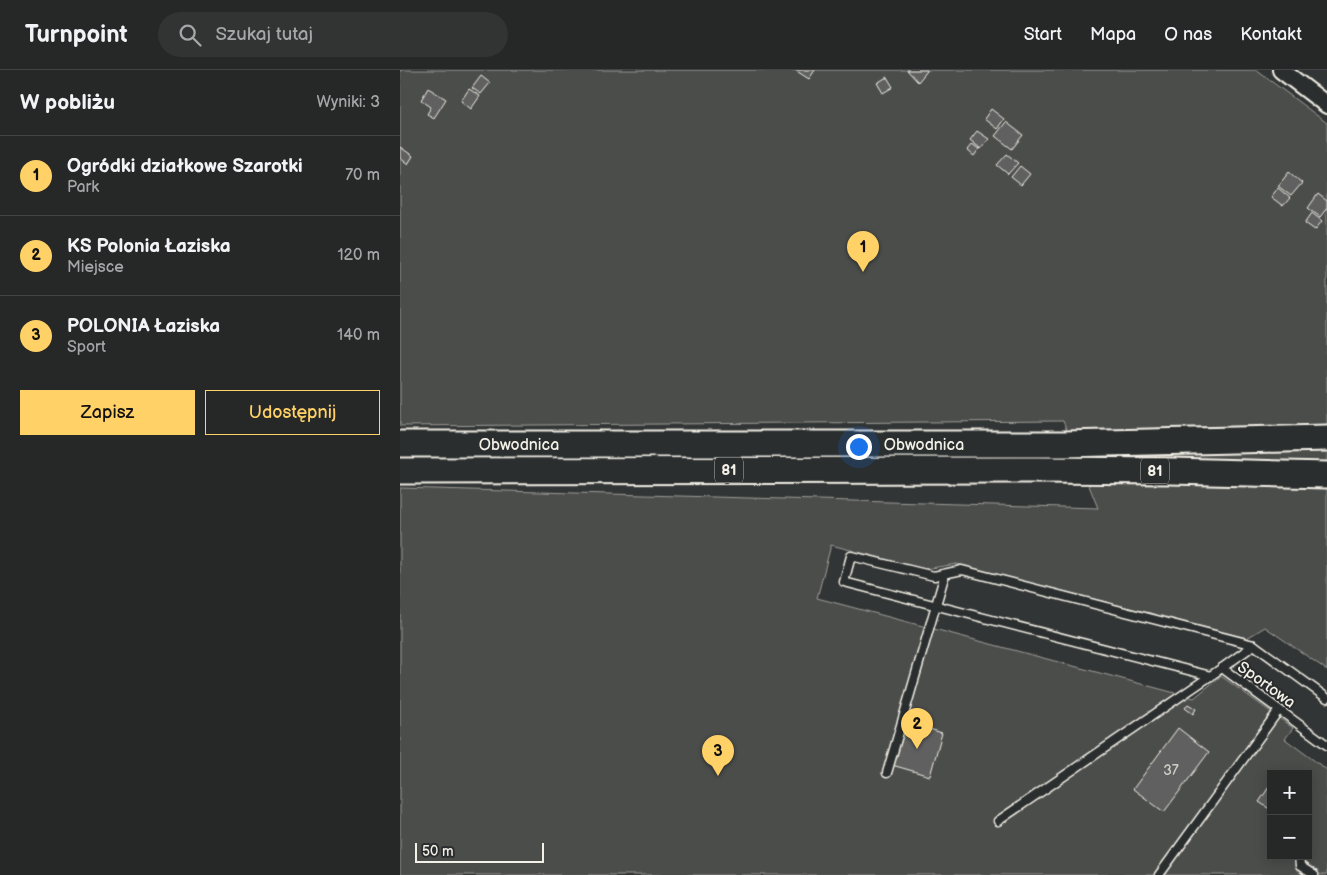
<!DOCTYPE html>
<html lang="pl">
<meta charset="utf-8">
<style>
body{margin:0;font-family:"Balsamiq Sans",sans-serif;background:#323434;color:#f1f3f6}
.controls{position:absolute;right:15px;bottom:15px;display:grid;overflow:hidden;border-radius:0px;box-shadow:0 2px 12px #0003}
.controls button{width:45px;height:45px;display:grid;place-items:center;padding:0;border:0;border-bottom:1px solid #424445;background:#262828;color:#f1f3f6;font:25px sans-serif}
.scale{position:absolute;left:15px;bottom:12px;width:129px;box-sizing:border-box;padding-left:5px;border:2px solid #f4f1e8;border-top:0;font-size:14px;line-height:18px;white-space:nowrap;color:#f4f1e8;-webkit-text-stroke:4px #2a2d2e;paint-order:stroke}
.you{position:absolute;left:458px;top:376px;width:18px;height:18px;margin:-12px;border:4px solid #fff;border-radius:50%;background:#1a73e8;box-shadow:0 0 0 8px #1a73e833}
.badge{display:grid;place-items:center;width:32px;height:32px;border-radius:50%;background:#ffd166;color:#111;font-size:16px;font-weight:700}
.pin{position:absolute;translate:-50% -41px;filter:drop-shadow(0 1px 2px #0008)}
.pin::after{content:'';position:absolute;top:26px;width:18px;height:15px;background:inherit;clip-path:polygon(0 0,100% 0,50% 100%)}
.list{margin:0;padding:0;list-style:none}
h2{display:flex;justify-content:space-between;align-items:center;height:65px;margin:0;padding:0 20px;font-size:21px}
h2 small{font-size:16px;font-weight:400;color:#a4a6a8}
.list li{display:grid;grid-template-columns:32px 1fr auto;gap:15px;align-items:center;box-sizing:border-box;height:80px;padding:0 20px;border-top:1px solid #424445}
.list b{display:block;font-size:19px;white-space:nowrap}
.list p{margin:0;font-size:16px;white-space:nowrap;color:#a4a6a8}
.list em{font-size:16px;font-style:normal;color:#a4a6a8}
.actions{display:flex;gap:10px;padding:15px 20px}
.actions a{flex:1;padding:11px 0;border:1px solid #ffd166;border-radius:0px;text-align:center;font-size:18px;color:#ffd166}
.actions .main{background:#ffd166;color:#111}
.icon{flex:none;width:28px;height:28px;fill:none;stroke:currentColor;stroke-width:2;stroke-linecap:round;stroke-linejoin:round}
.map{position:relative;flex:none;width:927px;height:805px;overflow:hidden}
header{display:flex;align-items:center;gap:30px;box-sizing:border-box;height:70px;padding:0 25px;background:#262828;border-bottom:1px solid #424445}
header strong{font-size:24px}
nav{display:flex;gap:28px;margin-inline-start:auto;font-size:18px}
.search{width:350px;height:45px;background:#323434;display:flex;align-items:center;gap:12px;box-sizing:border-box;padding:0 18px;border-radius:28px;color:#a4a6a8;font-size:19px}
main{display:flex}
aside{flex:1;background:#262828}
.map>svg:first-child{display:block}
.green{fill:#4b4d4c;stroke:#a09f9a;fill-rule:evenodd}
.building{fill:#5f605f;stroke:#f4f1e8}
.lines{fill:none;stroke-linecap:round;stroke-linejoin:round}
.lane-casing{stroke:#f4f1e8;stroke-width:11}
.street-casing{stroke:#f4f1e8;stroke-width:20}
.primary-casing{stroke:#f4f1e8;stroke-width:29}
.lane{stroke:#2a2d2e;stroke-width:8}
.street{stroke:#2a2d2e;stroke-width:16}
.primary{stroke:#2a2d2e;stroke-width:25}
.labels{text-anchor:middle;stroke-width:4;stroke-linejoin:round;paint-order:stroke}
.number-label{font-size:14px;fill:#cfcdc6}
.shield{fill:#2a2d2e;stroke:#b7b6b0;stroke-width:1}
.shield-label{font-size:15px;font-weight:bold;fill:#f4f1e8}
.street-label{font-size:16px;fill:#f4f1e8;stroke:#2a2d2e}
</style>
<header>
<strong>Turnpoint</strong>
<div class="search"><svg class="icon" aria-label="search" viewBox="0 0 24 24"><circle cx="10" cy="10" r="6"/><path d="M15 15l6 6"/></svg>Szukaj tutaj</div>
<nav><a>Start</a><a>Mapa</a><a>O nas</a><a>Kontakt</a></nav>
</header>
<main>
<aside>
<h2>W pobliżu<small>Wyniki: 3</small></h2>
<ul class="list">
<li><span class="badge">1</span><div><b>Ogródki działkowe Szarotki</b><p>Park</p></div><em>70 m</em></li>
<li><span class="badge">2</span><div><b>KS Polonia Łaziska</b><p>Miejsce</p></div><em>120 m</em></li>
<li><span class="badge">3</span><div><b>POLONIA Łaziska</b><p>Sport</p></div><em>140 m</em></li>
</ul>
<div class="actions"><a class="main">Zapisz</a><a>Udostępnij</a></div>
</aside>
<div class="map">
<svg width="927" height="805" viewBox="0 0 927 805">
<rect width="100%" height="100%" fill="#323535"/>
<filter id="ink" filterUnits="userSpaceOnUse"><feTurbulence type="fractalNoise" baseFrequency=".02" numOctaves="2"/><feDisplacementMap in="SourceGraphic" scale="10" xChannelSelector="R" yChannelSelector="G"/><feConvolveMatrix kernelMatrix="1 2 1 2 8 2 1 2 1" color-interpolation-filters="sRGB"/></filter>
<g filter="url(#ink)">
<!-- green -->
<path class="green" d="M0,0h856l71,53v547l-62,-43 -18,11 -290,-74 -32,5 -94,-24 -14,53 377,100 27,-22 72,52 -8,11 42,31v105h-927v-387l698,20 -35,-87 -663,5zM871,704h37v82h-37z"/>
<!-- building -->
<g class="building">
<polygon points="395,0 415,0 409,9"/>
<polygon points="507,0 527,0 527,1 518,12"/>
<polygon points="81,6 90,13 81,24 72,18"/>
<polygon points="487,7 493,17 483,23 477,13"/>
<polygon points="28,18 46,29 34,48 27,44 31,37 21,30"/>
<polygon points="69,19 80,26 71,39 61,31"/>
<polygon points="591,39 604,49 597,59 584,49"/>
<polygon points="606,52 623,65 612,79 595,66"/>
<polygon points="577,61 589,69 581,79 570,70"/>
<polygon points="572,74 579,79 574,86 567,80"/>
<polygon points="0,77 13,86 8,94 0,88"/>
<polygon points="607,84 618,93 608,104 597,95"/>
<polygon points="620,96 630,104 621,115 611,107"/>
<polygon points="889,102 902,113 891,126 878,116"/>
<polygon points="878,118 890,128 883,136 871,127"/>
<polygon points="918,124 927,131 927,138 920,147 908,138"/>
<polygon points="912,143 922,151 915,160 905,153"/>
<polygon points="788,634 796,639 793,644 785,638"/>
<polygon points="505,651 542,663 530,706 492,695"/>
<polygon points="778,658 809,682 764,742 733,719"/>
<polygon points="871,714 871,740 859,732"/>
</g>
<g class="lines">
<defs>
<g id="lane">
<polyline points="811,606 444,512 451,486 534,506 562,500 854,575"/>
<polyline points="927,628 854,575 822,598 927,675"/>
<polyline points="487,703 545,504"/>
<polyline points="598,751 822,598"/>
<polyline points="899,786 900,796 914,805"/>
<polyline points="759,805 879,640"/>
</g>
<polyline id="street" points="881,0 927,35"/>
<g id="primary">
<path id="s1" d="M0,374h664l263,-6"/>
<polyline points="0,401 635,400 771,401 927,405"/>
</g>
</defs>
<!-- lane casing -->
<use href="#lane" class="lane-casing"/>
<!-- street casing -->
<use href="#street" class="street-casing"/>
<!-- primary casing -->
<use href="#primary" class="primary-casing"/>
<!-- lane -->
<use href="#lane" class="lane"/>
<!-- street -->
<use href="#street" class="street"/>
<!-- primary -->
<use href="#primary" class="primary"/>
</g>
</g>
<g class="labels">
<!-- number labels -->
<g class="number-label">
<text x="771" y="705">37</text>
</g>
<!-- shield labels -->
<g class="shield">
<rect x="315" y="387.5" width="28" height="25" rx="4"/>
<rect x="741" y="388.5" width="28" height="25" rx="4"/>
</g>
<g class="shield-label">
<text x="329" y="405">81</text>
<text x="755" y="406">81</text>
</g>
<!-- street labels -->
<g class="street-label">
<text dy="6" stroke="none"><textPath href="#s1" startOffset="524">Obwodnica</textPath></text>
<text dy="6" stroke="none"><textPath href="#s1" startOffset="119">Obwodnica</textPath></text>
<text transform="translate(867 614) rotate(36)" y="6">Sportowa</text>
</g>
</g>
</svg>
<div class="controls">
<button>+</button>
<button>−</button>
</div>
<div class="scale">50 m</div>
<div class="you"></div>
<div class="pin badge" style="left:463px;top:202px">1</div>
<div class="pin badge" style="left:517px;top:679px">2</div>
<div class="pin badge" style="left:318px;top:706px">3</div>
</div>
</main>
